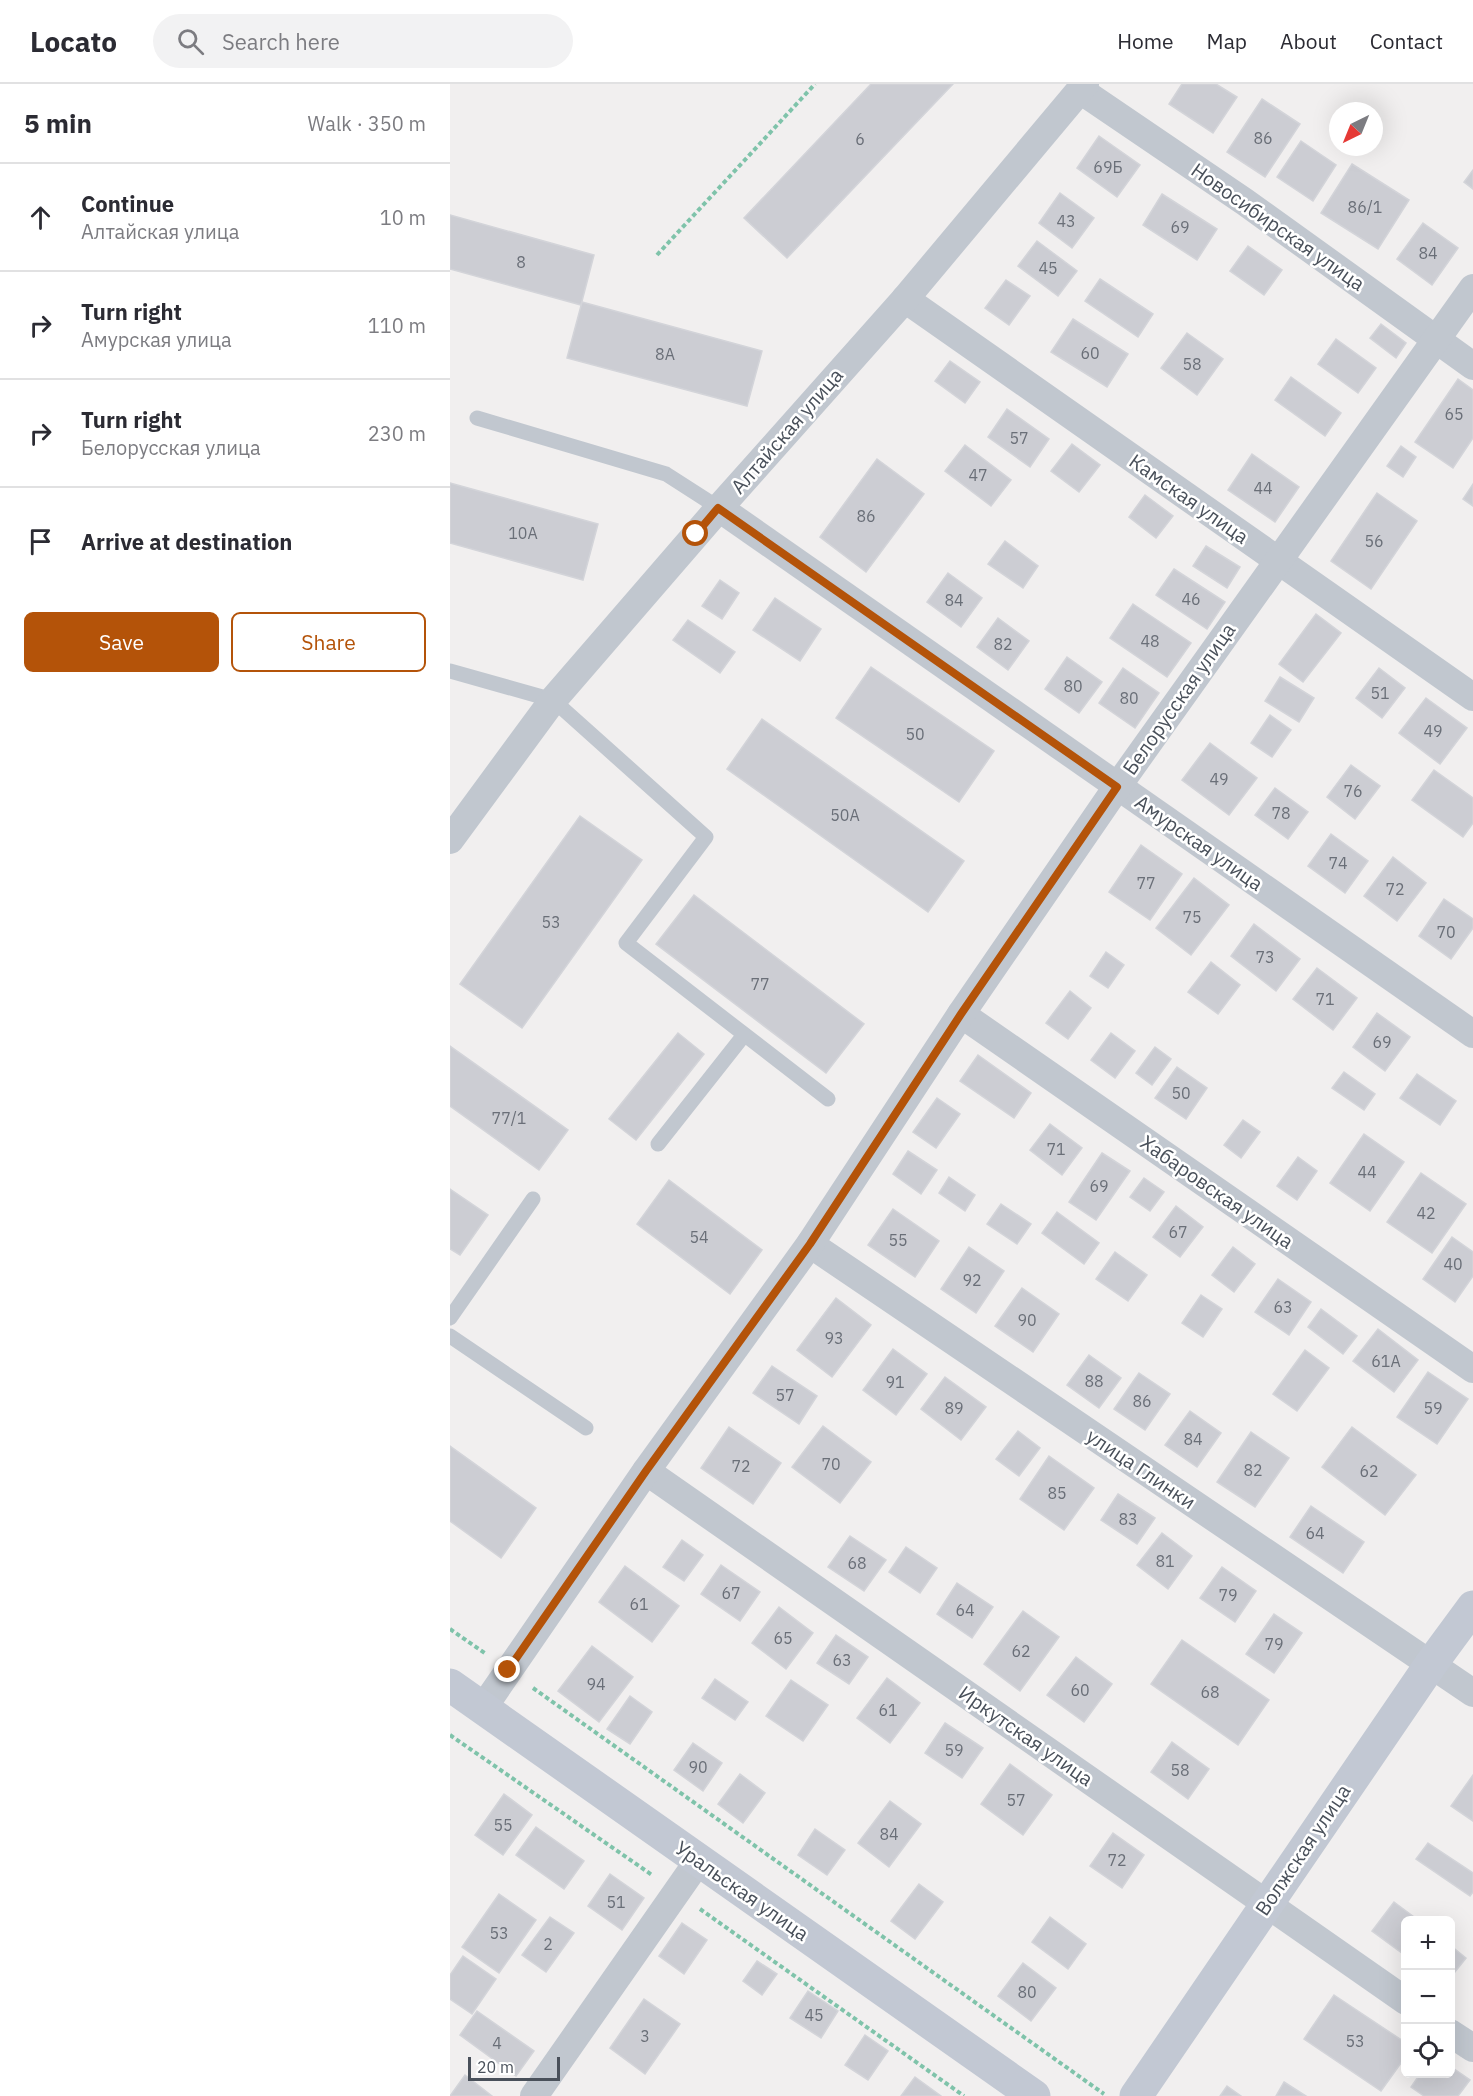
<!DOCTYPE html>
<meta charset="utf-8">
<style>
body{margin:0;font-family:"IBM Plex Sans",sans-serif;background:#f2f2f3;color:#2b2b33}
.controls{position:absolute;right:18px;bottom:18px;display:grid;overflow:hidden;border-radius:9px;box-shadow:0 6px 24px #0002}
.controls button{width:54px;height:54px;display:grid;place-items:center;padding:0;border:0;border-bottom:2px solid #e1e1e2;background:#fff;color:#2b2b33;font:30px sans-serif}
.compass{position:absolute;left:879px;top:18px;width:54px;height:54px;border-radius:50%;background:#fff;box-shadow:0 6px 24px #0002;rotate:223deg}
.scale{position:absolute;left:18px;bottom:15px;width:92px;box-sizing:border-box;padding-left:6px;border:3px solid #49505a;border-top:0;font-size:16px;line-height:21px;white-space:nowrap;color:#49505a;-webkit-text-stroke:4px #fff;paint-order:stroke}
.stop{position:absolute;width:18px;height:18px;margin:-14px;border:4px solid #b45309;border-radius:50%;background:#fff}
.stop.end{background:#b45309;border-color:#fff;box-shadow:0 2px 6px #0008}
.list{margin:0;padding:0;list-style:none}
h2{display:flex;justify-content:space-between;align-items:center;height:78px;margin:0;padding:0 24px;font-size:26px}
h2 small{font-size:20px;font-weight:400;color:#7c7c81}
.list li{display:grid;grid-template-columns:39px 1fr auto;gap:18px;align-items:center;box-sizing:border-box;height:108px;padding:0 24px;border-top:2px solid #e1e1e2}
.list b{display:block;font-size:22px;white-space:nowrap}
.list p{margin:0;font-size:20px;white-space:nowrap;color:#7c7c81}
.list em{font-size:20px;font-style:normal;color:#7c7c81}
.actions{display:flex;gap:12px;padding:18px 24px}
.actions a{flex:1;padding:14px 0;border:2px solid #b45309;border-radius:9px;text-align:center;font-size:21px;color:#b45309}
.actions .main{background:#b45309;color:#fff}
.icon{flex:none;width:33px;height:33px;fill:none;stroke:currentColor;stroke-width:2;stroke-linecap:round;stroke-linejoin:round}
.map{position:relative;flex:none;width:1023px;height:2012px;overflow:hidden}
header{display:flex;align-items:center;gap:36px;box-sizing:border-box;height:84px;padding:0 30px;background:#fff;border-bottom:2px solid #e1e1e2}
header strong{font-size:28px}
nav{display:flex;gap:33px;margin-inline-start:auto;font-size:21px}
.search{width:420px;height:54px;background:#f2f2f3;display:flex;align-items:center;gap:15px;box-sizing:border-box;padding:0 21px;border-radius:33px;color:#7c7c81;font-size:22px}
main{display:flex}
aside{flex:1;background:#fff}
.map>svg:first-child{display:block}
.building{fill:#cccdd3;stroke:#d3d4d9;stroke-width:1.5}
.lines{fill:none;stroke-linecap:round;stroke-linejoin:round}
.path{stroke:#7fc3aa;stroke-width:4;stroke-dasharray:4.5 3;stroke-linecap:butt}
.lane{stroke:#c1c7cf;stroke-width:15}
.street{stroke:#c1c7cf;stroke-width:28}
.secondary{stroke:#c2c8d3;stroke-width:33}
.route{stroke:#b45309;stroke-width:8}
.labels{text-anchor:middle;stroke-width:5;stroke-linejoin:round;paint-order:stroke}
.number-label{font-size:16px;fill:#6a6f78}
.street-label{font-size:20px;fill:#49505a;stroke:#fff}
</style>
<header>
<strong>Locato</strong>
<div class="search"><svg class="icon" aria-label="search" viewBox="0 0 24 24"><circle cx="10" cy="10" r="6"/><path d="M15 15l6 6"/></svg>Search here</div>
<nav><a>Home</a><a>Map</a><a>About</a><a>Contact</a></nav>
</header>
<main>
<aside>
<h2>5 min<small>Walk · 350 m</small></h2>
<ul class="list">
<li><svg class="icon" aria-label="ahead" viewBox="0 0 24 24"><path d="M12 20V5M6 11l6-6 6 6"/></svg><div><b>Continue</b><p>Алтайская улица</p></div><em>10 m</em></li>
<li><svg class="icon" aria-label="right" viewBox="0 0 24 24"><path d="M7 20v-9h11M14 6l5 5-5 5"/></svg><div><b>Turn right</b><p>Амурская улица</p></div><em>110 m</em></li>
<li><svg class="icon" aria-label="right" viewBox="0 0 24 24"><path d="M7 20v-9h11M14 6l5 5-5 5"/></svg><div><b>Turn right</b><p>Белорусская улица</p></div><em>230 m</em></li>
<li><svg class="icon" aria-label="arrive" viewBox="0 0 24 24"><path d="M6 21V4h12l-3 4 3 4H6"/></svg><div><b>Arrive at destination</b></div></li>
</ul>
<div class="actions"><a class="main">Save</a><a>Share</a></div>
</aside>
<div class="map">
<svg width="1023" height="2012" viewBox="0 0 1023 2012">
<rect width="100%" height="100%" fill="#f1efef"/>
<!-- building -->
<g class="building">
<polygon points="421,0 503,0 337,174 294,134"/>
<polygon points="732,0 766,0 787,13 763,49 719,20"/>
<polygon points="812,15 850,40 815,93 777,68"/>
<polygon points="649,52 690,81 667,113 627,84"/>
<polygon points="851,57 886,81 863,117 827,93"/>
<polygon points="902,80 959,116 928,165 871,129"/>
<polygon points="1023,86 1023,105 1014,98"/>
<polygon points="610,109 644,134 622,164 589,139"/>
<polygon points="712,110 767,145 747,176 693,141"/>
<polygon points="0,131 144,171 131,221 0,185"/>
<polygon points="973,139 1008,164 982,201 947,175"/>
<polygon points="587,157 627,187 608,212 568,182"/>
<polygon points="798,162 832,186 814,211 780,187"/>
<polygon points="650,195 703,230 688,253 635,217"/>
<polygon points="556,196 580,212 559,241 535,224"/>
<polygon points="132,218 312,267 297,322 117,274"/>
<polygon points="623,235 678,270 657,303 601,268"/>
<polygon points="931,240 956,259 946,274 920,254"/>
<polygon points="737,249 773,275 747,311 711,284"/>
<polygon points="886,255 926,284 908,309 868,280"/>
<polygon points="500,277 530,298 515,319 485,297"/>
<polygon points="841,293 891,329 875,352 825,316"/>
<polygon points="1008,295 1023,306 1023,354 1003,384 965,358"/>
<polygon points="557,325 599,355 580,383 538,353"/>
<polygon points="622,360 650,381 629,408 601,387"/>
<polygon points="515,361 561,396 541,422 495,387"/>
<polygon points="951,362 966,373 953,393 937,382"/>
<polygon points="802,370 849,403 825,438 778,406"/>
<polygon points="427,375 474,410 416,488 370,453"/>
<polygon points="0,399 148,440 133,496 0,459"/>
<polygon points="1023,400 1023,422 1013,415"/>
<polygon points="927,409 967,437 921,505 881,477"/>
<polygon points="695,411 723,432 706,454 679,433"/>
<polygon points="555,457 588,482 573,504 538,480"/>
<polygon points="756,462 790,483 777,504 743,482"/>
<polygon points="724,485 775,518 757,545 706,511"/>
<polygon points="498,489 532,514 511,543 477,518"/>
<polygon points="270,496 289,509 272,535 252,522"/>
<polygon points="325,514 371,545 350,577 303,546"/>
<polygon points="683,520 741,559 717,593 660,554"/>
<polygon points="866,530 891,549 853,598 829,580"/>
<polygon points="548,534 579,557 558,586 527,563"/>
<polygon points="238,536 285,568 270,589 223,556"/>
<polygon points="617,573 652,598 629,629 595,605"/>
<polygon points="421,583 544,667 509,718 386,634"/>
<polygon points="673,584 709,609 685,644 649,619"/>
<polygon points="929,584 955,604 932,634 906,614"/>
<polygon points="830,593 864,614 849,638 815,617"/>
<polygon points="976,614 1017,644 990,680 949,649"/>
<polygon points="820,631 841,646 822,673 801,659"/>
<polygon points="312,635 514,777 478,828 277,685"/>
<polygon points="760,659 807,694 779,731 732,696"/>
<polygon points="901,681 930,702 905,735 877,713"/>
<polygon points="984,686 1023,714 1023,739 1013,753 962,716"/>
<polygon points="825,704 858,728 838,755 805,731"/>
<polygon points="130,732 192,776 72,944 10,900"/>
<polygon points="881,750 918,777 895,809 858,782"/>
<polygon points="691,761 732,790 700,836 659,808"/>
<polygon points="943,773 976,799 947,837 914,812"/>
<polygon points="744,794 779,821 741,871 706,844"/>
<polygon points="244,811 414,940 376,989 206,860"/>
<polygon points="994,815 1023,835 1023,844 1001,875 969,852"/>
<polygon points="804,840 850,875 826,907 781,872"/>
<polygon points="656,868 674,881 658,904 640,892"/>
<polygon points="761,878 790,901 768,930 738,908"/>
<polygon points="867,884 907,914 883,946 843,915"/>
<polygon points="620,907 641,924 618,955 596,939"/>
<polygon points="927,929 960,953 935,987 903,963"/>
<polygon points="228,949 254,970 186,1056 159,1035"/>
<polygon points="661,949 685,967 665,994 641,976"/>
<polygon points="0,962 118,1046 89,1086 0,1022"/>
<polygon points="705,963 721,975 702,1001 686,989"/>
<polygon points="528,971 581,1009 564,1034 510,997"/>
<polygon points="727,983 757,1004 736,1035 705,1014"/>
<polygon points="894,988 925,1010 914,1026 882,1004"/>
<polygon points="967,990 1006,1017 990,1041 950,1014"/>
<polygon points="487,1014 510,1030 486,1064 463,1048"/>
<polygon points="793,1036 810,1048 791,1074 774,1061"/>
<polygon points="600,1040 632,1064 612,1091 580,1066"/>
<polygon points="914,1050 954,1078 920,1127 880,1099"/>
<polygon points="458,1067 487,1086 471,1110 443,1090"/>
<polygon points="652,1069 680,1087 646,1136 619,1118"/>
<polygon points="848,1073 867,1087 847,1116 827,1102"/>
<polygon points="971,1089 1016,1120 982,1169 937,1138"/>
<polygon points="499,1093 525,1111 515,1127 489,1109"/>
<polygon points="694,1094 714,1108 700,1127 680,1113"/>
<polygon points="219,1096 312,1166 280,1210 187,1140"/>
<polygon points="0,1105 38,1131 10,1171 0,1165"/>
<polygon points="551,1120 581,1140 567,1160 537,1140"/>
<polygon points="726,1122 753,1143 730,1173 703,1153"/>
<polygon points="443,1125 489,1157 465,1193 418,1161"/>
<polygon points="607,1128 649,1159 634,1180 592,1149"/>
<polygon points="1002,1153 1023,1168 1023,1192 1005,1218 973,1195"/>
<polygon points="519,1163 554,1187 526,1229 491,1205"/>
<polygon points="783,1163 805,1180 784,1208 762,1191"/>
<polygon points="665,1168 697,1191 678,1217 646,1195"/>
<polygon points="828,1195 861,1218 839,1251 805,1228"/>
<polygon points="572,1204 609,1230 583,1268 545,1242"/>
<polygon points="751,1211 772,1225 753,1253 732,1239"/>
<polygon points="386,1214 421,1241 382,1293 347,1266"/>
<polygon points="871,1225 907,1252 893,1270 858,1243"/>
<polygon points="928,1245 968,1276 944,1308 903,1277"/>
<polygon points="443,1265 477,1290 446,1331 413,1306"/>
<polygon points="855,1266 879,1284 847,1327 823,1310"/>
<polygon points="639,1271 671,1294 649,1324 617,1301"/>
<polygon points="322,1282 367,1312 349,1340 303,1309"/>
<polygon points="978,1288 1018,1315 987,1360 947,1333"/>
<polygon points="689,1289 720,1310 695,1346 664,1325"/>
<polygon points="495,1293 536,1323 511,1356 471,1325"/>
<polygon points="740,1327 771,1349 747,1383 715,1361"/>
<polygon points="373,1342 421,1378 390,1419 342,1383"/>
<polygon points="279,1343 331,1379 303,1420 251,1384"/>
<polygon points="902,1343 966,1391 935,1431 872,1383"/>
<polygon points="568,1347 590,1364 569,1392 546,1375"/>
<polygon points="801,1348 839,1374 805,1423 767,1398"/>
<polygon points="0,1362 86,1424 51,1474 0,1437"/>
<polygon points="599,1372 644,1404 614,1446 570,1415"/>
<polygon points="668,1410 705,1434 687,1460 651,1436"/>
<polygon points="861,1422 914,1458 893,1489 840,1453"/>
<polygon points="712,1449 742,1472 718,1505 687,1481"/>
<polygon points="400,1452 436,1476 414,1507 378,1483"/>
<polygon points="232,1456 253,1471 234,1497 213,1483"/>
<polygon points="456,1463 487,1484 470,1509 439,1488"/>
<polygon points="271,1481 310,1508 290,1537 251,1510"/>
<polygon points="175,1482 229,1522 202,1558 149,1518"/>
<polygon points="772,1483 806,1507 785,1538 750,1514"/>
<polygon points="507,1499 543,1523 522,1554 487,1530"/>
<polygon points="329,1523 363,1549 336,1585 302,1559"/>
<polygon points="573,1527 609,1553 570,1607 534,1580"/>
<polygon points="824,1530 852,1549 824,1589 796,1570"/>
<polygon points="386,1551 418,1573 399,1600 367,1579"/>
<polygon points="732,1556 819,1616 788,1661 701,1600"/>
<polygon points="142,1562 183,1593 149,1638 108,1607"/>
<polygon points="626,1573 662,1600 634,1638 597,1611"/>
<polygon points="437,1594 470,1619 440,1659 407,1634"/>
<polygon points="265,1595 298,1618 285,1636 252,1614"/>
<polygon points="341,1596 378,1621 353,1657 316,1632"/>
<polygon points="180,1612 202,1628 180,1660 157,1645"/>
<polygon points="495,1639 533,1664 512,1694 475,1669"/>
<polygon points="722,1658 759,1685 738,1715 701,1688"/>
<polygon points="243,1659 272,1679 253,1707 224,1686"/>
<polygon points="560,1680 602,1711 573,1751 531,1720"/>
<polygon points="290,1690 315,1709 293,1739 268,1720"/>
<polygon points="1023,1691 1023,1737 1001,1722"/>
<polygon points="54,1710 82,1731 53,1771 25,1751"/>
<polygon points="440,1717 471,1740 439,1783 408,1759"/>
<polygon points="86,1743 134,1777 114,1805 66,1771"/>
<polygon points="365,1745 395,1766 377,1791 348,1771"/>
<polygon points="663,1749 694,1771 672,1804 640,1782"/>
<polygon points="978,1759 1023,1789 1023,1808 1020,1812 966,1775"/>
<polygon points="160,1790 194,1814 172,1846 138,1822"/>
<polygon points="469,1800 493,1818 465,1855 441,1837"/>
<polygon points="49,1810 86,1836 49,1889 12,1863"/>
<polygon points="944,1818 968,1836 956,1836 956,1872 922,1847"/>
<polygon points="100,1833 124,1849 96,1888 72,1871"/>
<polygon points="600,1833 636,1860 618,1885 582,1858"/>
<polygon points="232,1839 257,1856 234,1890 209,1872"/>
<polygon points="1000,1861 1016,1874 1000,1894"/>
<polygon points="13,1872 46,1895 22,1930 0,1915 0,1891"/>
<polygon points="307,1877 327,1890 312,1911 293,1897"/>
<polygon points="573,1879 606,1904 581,1937 548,1912"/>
<polygon points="358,1907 388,1927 371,1954 340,1934"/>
<polygon points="884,1911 956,1959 956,1972 931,2007 854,1955"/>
<polygon points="194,1915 230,1940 195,1990 160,1964"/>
<polygon points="27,1927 84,1967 66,1992 10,1951"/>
<polygon points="415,1951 438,1967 418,1996 395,1981"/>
<polygon points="1000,1982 1020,1996 1008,2012 974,2012 961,2003 970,1990 1000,1990"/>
<polygon points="15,1991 42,2012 0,2012"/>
<polygon points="465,1993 491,2012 451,2012"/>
<polygon points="834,1998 856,2012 826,2012"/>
<polygon points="777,2002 791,2012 770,2012"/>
</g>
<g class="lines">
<!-- path -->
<g class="path">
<polyline points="207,171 365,0"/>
<polyline points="0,1545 36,1570"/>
<polyline points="83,1604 654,2010"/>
<polyline points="0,1651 202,1791"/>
<polyline points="250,1825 514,2012"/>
</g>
<!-- lane -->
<g class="lane">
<polyline points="27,334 216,390 269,424"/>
<polyline points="0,587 103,616 256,753 176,859 378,1015"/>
<polyline points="208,1060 294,951"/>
<polyline points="0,1234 83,1115"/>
<polyline points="0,1252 136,1344"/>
</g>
<!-- street -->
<g class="street">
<polyline points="630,6 795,118 1023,282"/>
<polyline points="455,215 1023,613"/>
<polyline points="269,424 1023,950"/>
<polyline points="0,756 103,616 269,424 455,215 635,0"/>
<polyline points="511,930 1023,1285"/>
<polyline points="360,1160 1023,1609"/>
<polyline points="196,1387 956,1917"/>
<polyline points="33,1624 196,1387 360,1160 511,930 667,703 1023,204"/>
<polyline points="1000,1949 1023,1964"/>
<polyline points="84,2012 249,1776"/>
</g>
<!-- secondary -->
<g class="secondary">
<polyline points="0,1601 584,2012"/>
<polyline points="686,2012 981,1580 1023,1523"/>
</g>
</g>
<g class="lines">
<!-- route -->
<polyline class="route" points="58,1586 196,1387 360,1160 511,930 667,703 268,424 246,450"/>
</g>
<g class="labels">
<!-- number labels -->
<g class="number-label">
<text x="813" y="60">86</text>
<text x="410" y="61">6</text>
<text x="658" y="89">69Б</text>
<text x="915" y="129">86/1</text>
<text x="616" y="143">43</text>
<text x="730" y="149">69</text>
<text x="978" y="175">84</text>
<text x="71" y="184">8</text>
<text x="598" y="190">45</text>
<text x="640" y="275">60</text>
<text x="215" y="276">8А</text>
<text x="742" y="286">58</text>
<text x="1004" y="336">65</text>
<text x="569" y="360">57</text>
<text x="528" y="397">47</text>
<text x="813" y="410">44</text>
<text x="416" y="438">86</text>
<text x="73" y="455">10А</text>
<text x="924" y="463">56</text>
<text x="741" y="521">46</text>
<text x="504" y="522">84</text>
<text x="700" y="563">48</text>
<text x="553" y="566">82</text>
<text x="623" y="608">80</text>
<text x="930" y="615">51</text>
<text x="679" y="620">80</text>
<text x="983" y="653">49</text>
<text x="465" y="656">50</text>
<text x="769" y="701">49</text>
<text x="903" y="713">76</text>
<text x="831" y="735">78</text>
<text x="395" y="737">50А</text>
<text x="888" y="785">74</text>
<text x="696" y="805">77</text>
<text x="945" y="811">72</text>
<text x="742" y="839">75</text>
<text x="101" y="844">53</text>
<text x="996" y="854">70</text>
<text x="815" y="879">73</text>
<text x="310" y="906">77</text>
<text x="875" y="921">71</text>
<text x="932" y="964">69</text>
<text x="731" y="1015">50</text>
<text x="59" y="1040">77/1</text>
<text x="606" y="1071">71</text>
<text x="917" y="1094">44</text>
<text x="649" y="1108">69</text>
<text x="976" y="1135">42</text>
<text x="728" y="1154">67</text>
<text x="249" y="1159">54</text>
<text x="448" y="1162">55</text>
<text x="1003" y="1186">40</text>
<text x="522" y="1202">92</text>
<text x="833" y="1229">63</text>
<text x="577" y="1242">90</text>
<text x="384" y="1260">93</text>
<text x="936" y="1283">61А</text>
<text x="644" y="1303">88</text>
<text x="445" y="1304">91</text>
<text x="335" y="1317">57</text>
<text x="692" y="1323">86</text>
<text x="504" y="1330">89</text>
<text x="983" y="1330">59</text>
<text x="743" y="1361">84</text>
<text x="381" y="1386">70</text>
<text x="291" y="1388">72</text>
<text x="803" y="1392">82</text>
<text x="919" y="1393">62</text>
<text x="607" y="1415">85</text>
<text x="678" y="1441">83</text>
<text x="865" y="1455">64</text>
<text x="715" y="1483">81</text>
<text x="407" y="1485">68</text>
<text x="281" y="1515">67</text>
<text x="778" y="1517">79</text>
<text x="189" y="1526">61</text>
<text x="515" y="1532">64</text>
<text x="333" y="1560">65</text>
<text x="824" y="1566">79</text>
<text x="571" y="1573">62</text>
<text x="392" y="1582">63</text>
<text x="146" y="1606">94</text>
<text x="630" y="1612">60</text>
<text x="760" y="1614">68</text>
<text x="438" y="1632">61</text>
<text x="504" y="1672">59</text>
<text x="248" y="1689">90</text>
<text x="730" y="1692">58</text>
<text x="566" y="1722">57</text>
<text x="53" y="1747">55</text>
<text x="439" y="1756">84</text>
<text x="667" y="1782">72</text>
<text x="166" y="1824">51</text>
<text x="49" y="1855">53</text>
<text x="98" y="1866">2</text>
<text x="577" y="1914">80</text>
<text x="364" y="1937">45</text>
<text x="195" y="1958">3</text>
<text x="905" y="1963">53</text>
<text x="47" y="1965">4</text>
</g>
<!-- street labels -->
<g class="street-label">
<text transform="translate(828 143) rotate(35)" y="7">Новосибирская улица</text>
<text transform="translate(337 347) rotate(-49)" y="7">Алтайская улица</text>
<text transform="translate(739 415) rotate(35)" y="7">Камская улица</text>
<text transform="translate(729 615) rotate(-55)" y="7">Белорусская улица</text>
<text transform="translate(749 759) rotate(35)" y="7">Амурская улица</text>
<text transform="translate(767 1108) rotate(35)" y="7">Хабаровская улица</text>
<text transform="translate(691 1385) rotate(34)" y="7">улица Глинки</text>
<text transform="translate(576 1652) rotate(35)" y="7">Иркутская улица</text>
<text transform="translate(853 1766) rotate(-56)" y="7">Волжская улица</text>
<text transform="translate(292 1807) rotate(35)" y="7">Уральская улица</text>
</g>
</g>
</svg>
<div class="controls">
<button>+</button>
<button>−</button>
<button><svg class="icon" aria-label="locate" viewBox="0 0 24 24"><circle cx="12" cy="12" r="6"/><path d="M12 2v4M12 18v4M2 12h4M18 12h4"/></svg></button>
</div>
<svg class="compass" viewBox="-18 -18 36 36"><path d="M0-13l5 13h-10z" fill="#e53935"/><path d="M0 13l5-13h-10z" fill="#7c7c81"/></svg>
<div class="scale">20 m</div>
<div class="stop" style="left:246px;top:450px"></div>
<div class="stop end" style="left:58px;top:1586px"></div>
</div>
</main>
